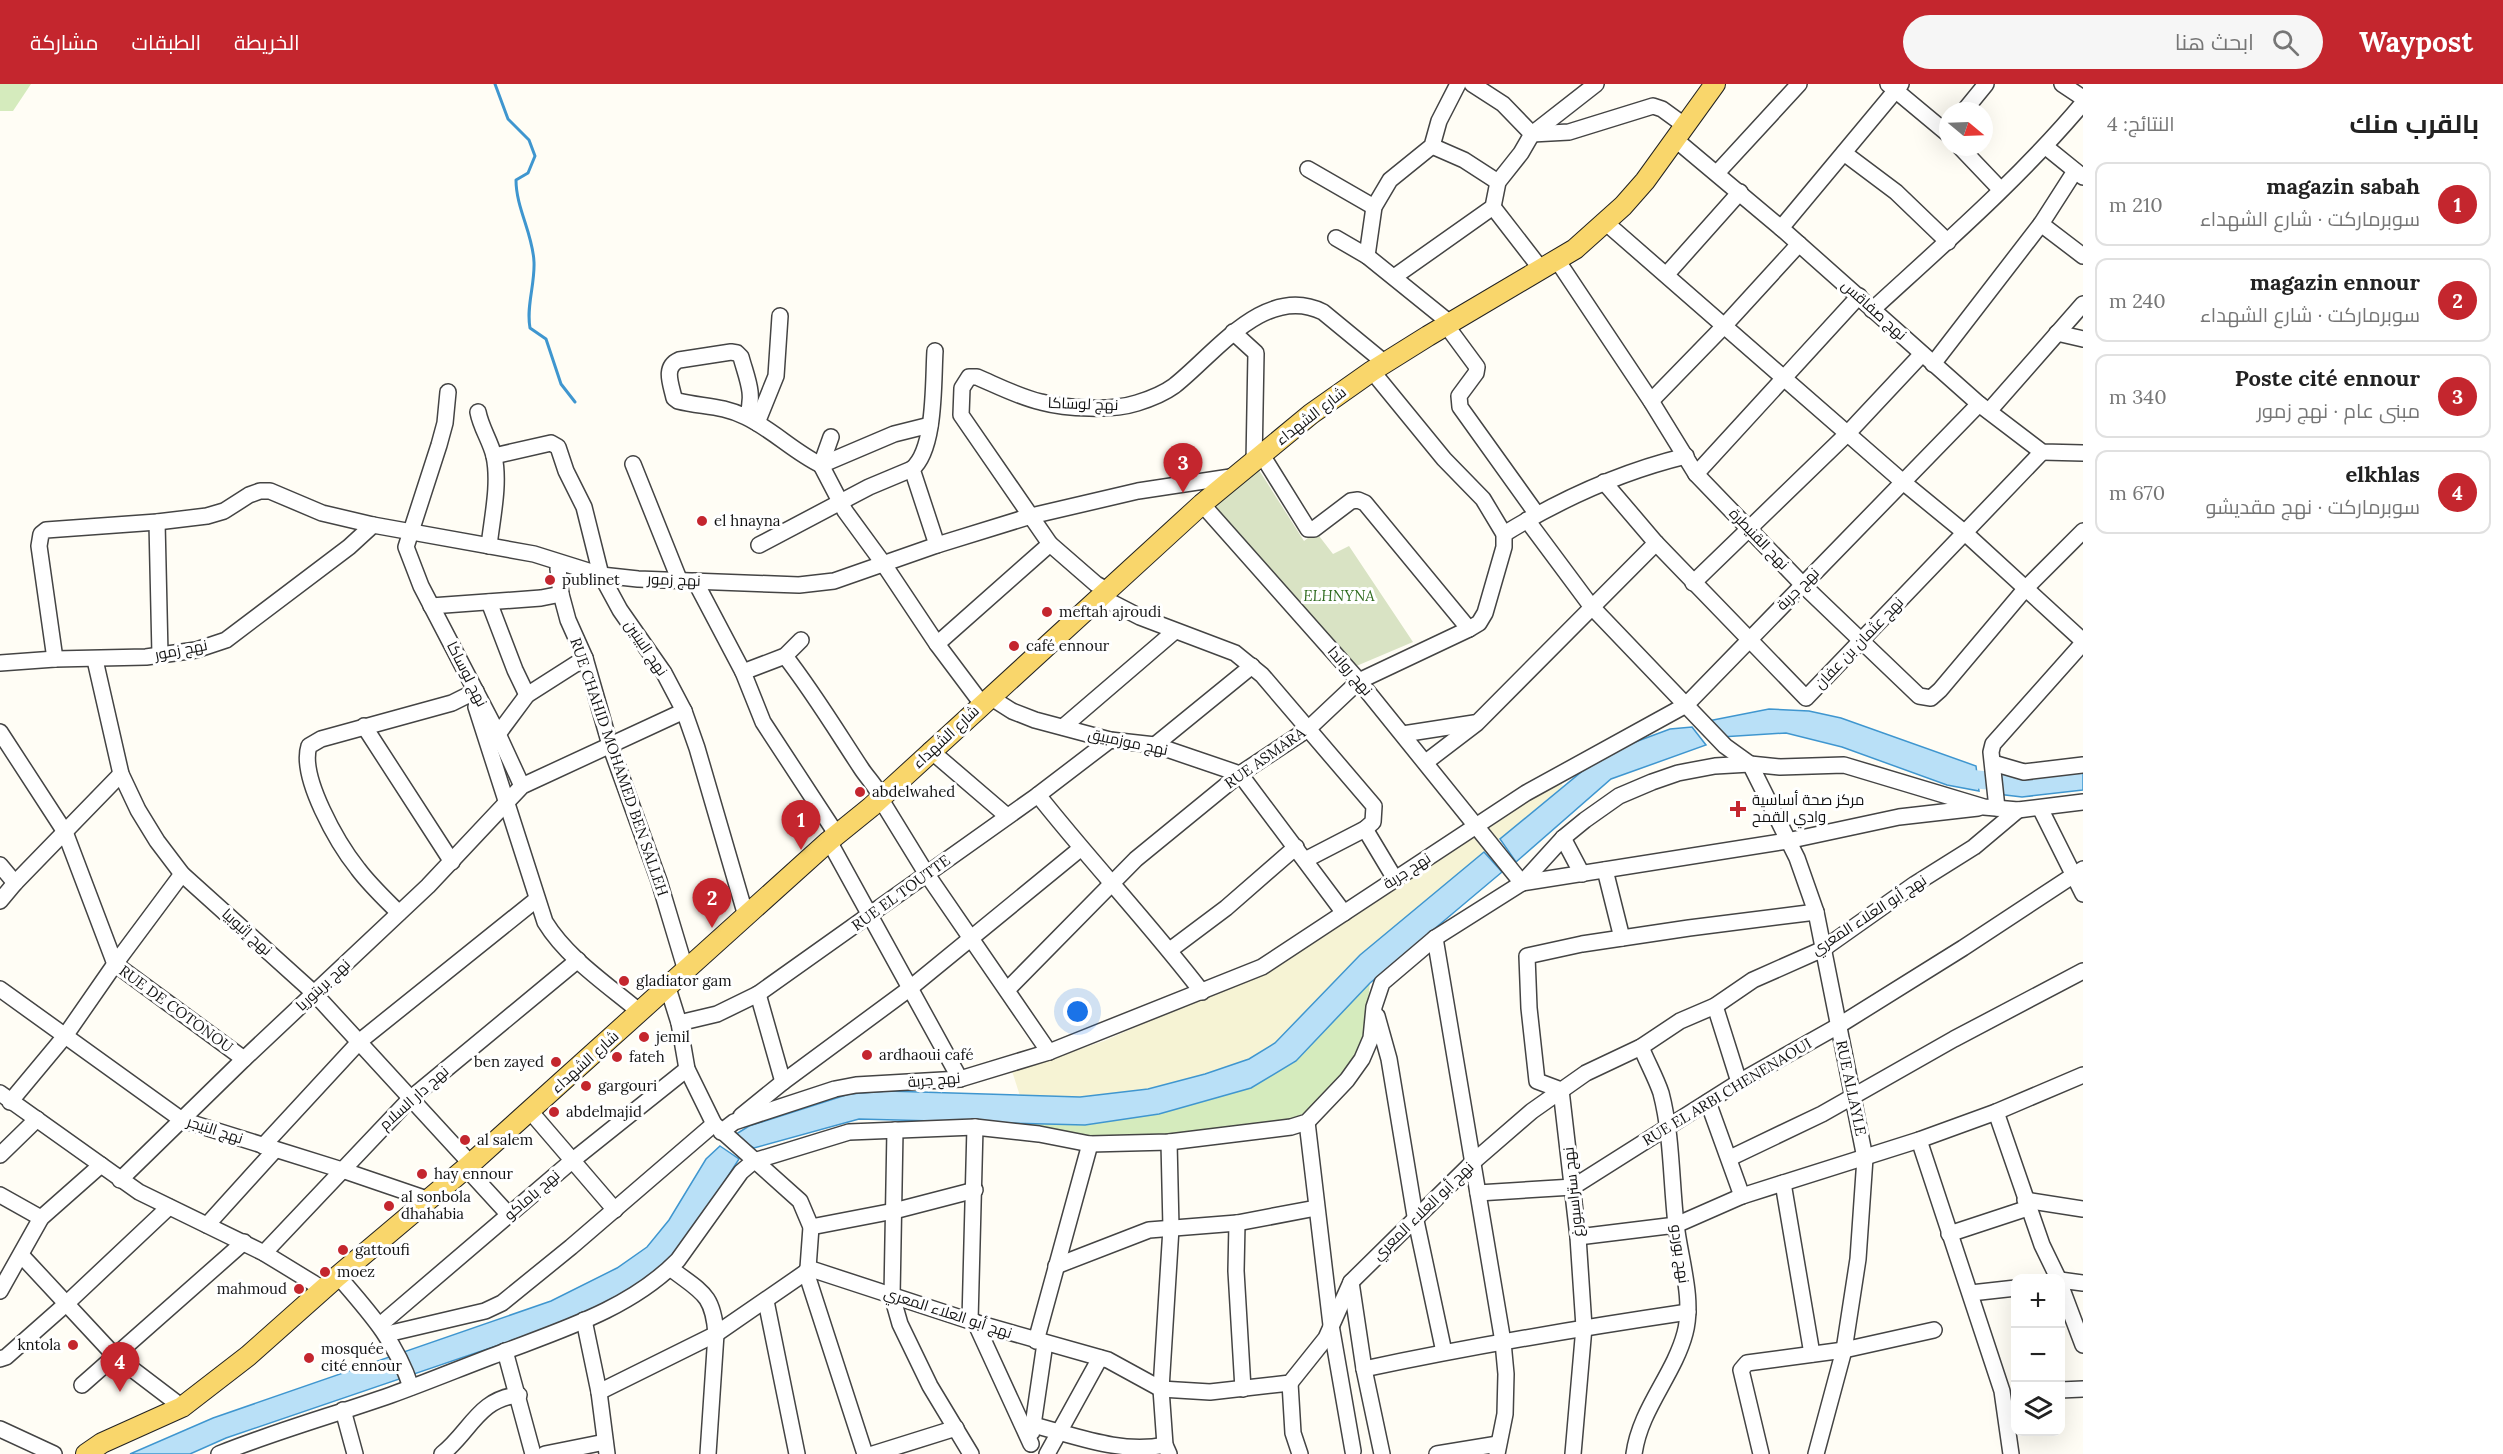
<!DOCTYPE html>
<html lang="ar">
<meta charset="utf-8">
<style>
body{margin:0;font-family:Lora,Cairo,serif;background:#f6f6f6;color:#222;direction:rtl}
.controls{position:absolute;right:18px;bottom:18px;display:grid;overflow:hidden;border-radius:12px;box-shadow:0 6px 24px #0002}
.controls button{width:54px;height:54px;display:grid;place-items:center;padding:0;border:0;border-bottom:2px solid #e0e0e0;background:#fff;color:#222;font:30px sans-serif}
.compass{position:absolute;left:1939px;top:18px;width:54px;height:54px;border-radius:50%;background:#fff;box-shadow:0 6px 24px #0002;rotate:109deg}
.you{position:absolute;left:1078px;top:928px;width:21px;height:21px;margin:-15px;border:4px solid #fff;border-radius:50%;background:#1a73e8;box-shadow:0 0 0 9px #1a73e833}
.badge{display:grid;place-items:center;width:39px;height:39px;border-radius:50%;background:#c4262e;color:#fff;font-size:20px;font-weight:700}
.pin{position:absolute;translate:-50% -50px;filter:drop-shadow(0 2px 3px #0008)}
.pin::after{content:'';position:absolute;top:32px;width:21px;height:18px;background:inherit;clip-path:polygon(0 0,100% 0,50% 100%)}
.list{margin:0;padding:0;list-style:none}
h2{display:flex;justify-content:space-between;align-items:center;height:78px;margin:0;padding:0 24px;font-size:26px}
h2 small{font-size:20px;font-weight:400;color:#767676}
.list li{display:grid;grid-template-columns:39px 1fr auto;gap:18px;align-items:center;box-sizing:border-box;height:84px;margin:0 12px 12px;padding:0 12px;border:2px solid #e0e0e0;border-radius:12px}
.list b{display:block;font-size:22px;white-space:nowrap}
.list p{margin:0;font-size:20px;white-space:nowrap;color:#767676}
.list em{font-size:20px;font-style:normal;color:#767676}
.icon{flex:none;width:33px;height:33px;fill:none;stroke:currentColor;stroke-width:2;stroke-linecap:round;stroke-linejoin:round}
.map{position:relative;flex:none;width:2083px;height:1370px;overflow:hidden;direction:ltr}
header{display:flex;align-items:center;gap:36px;box-sizing:border-box;height:84px;padding:0 30px;background:#c4262e;color:#fff}
header strong{font-size:28px}
nav{display:flex;gap:33px;margin-inline-start:auto;font-size:21px}
.search{width:420px;height:54px;background:#f6f6f6;display:flex;align-items:center;gap:15px;box-sizing:border-box;padding:0 21px;border-radius:33px;color:#767676;font-size:22px}
main{display:flex}
aside{flex:1;background:#fff}
.map>svg:first-child{display:block}
.farmland{fill:#f6f3d4}
.green{fill:#d5ebbd}
.cemetery{fill:#d9e3c4}
.water{fill:#b9e0f7;stroke:#3f96cf;stroke-width:1.5}
.lines{fill:none;stroke-linecap:round;stroke-linejoin:round}
.stream{stroke:#3f96cf;stroke-width:3}
.river{stroke:#b9e0f7;stroke-width:18}
.minor-casing{stroke:#444;stroke-width:18}
.major-casing{stroke:#222;stroke-width:22}
.minor{stroke:#fff;stroke-width:15}
.major{stroke:#f9d66b;stroke-width:20}
.poi-dot{fill:#c4262e;stroke:#fff;stroke-width:2}
.labels{text-anchor:middle;stroke-width:6;stroke-linejoin:round;paint-order:stroke}
.street-label{font-size:15px;fill:#111;stroke:#fff}
.poi-label{font-size:15px;fill:#111;stroke:#fff;text-anchor:start}
.park-label{font-size:15px;font-style:italic;fill:#2f6b1f;stroke:#fff}
</style>
<header>
<strong>Waypost</strong>
<div class="search"><svg class="icon" aria-label="search" viewBox="0 0 24 24"><circle cx="10" cy="10" r="6"/><path d="M15 15l6 6"/></svg>ابحث هنا</div>
<nav><a>الخريطة</a><a>الطبقات</a><a>مشاركة</a></nav>
</header>
<main>
<aside>
<h2>بالقرب منك<small>النتائج: 4</small></h2>
<ul class="list">
<li><span class="badge">1</span><div><b>magazin sabah</b><p>سوبرماركت · شارع الشهداء</p></div><em>210 m</em></li>
<li><span class="badge">2</span><div><b>magazin ennour</b><p>سوبرماركت · شارع الشهداء</p></div><em>240 m</em></li>
<li><span class="badge">3</span><div><b>Poste cité ennour</b><p>مبنى عام · نهج زمور</p></div><em>340 m</em></li>
<li><span class="badge">4</span><div><b>elkhlas</b><p>سوبرماركت · نهج مقديشو</p></div><em>670 m</em></li>
</ul>
</aside>
<div class="map">
<svg width="2083" height="1370" viewBox="0 0 2083 1370">
<rect width="100%" height="100%" fill="#fffdf5"/>
<!-- farmland -->
<polygon class="farmland" points="1557,694 1563,702 1360,871 1275,959 1249,975 1205,990 1148,1005 1080,1013 1020,1012 1012,987 1104,957 1276,881"/>
<!-- green -->
<g class="green">
<polygon points="0,0 31,0 13,27 0,27"/>
<polygon points="1370,899 1364,953 1357,972 1342,993 1310,1026 1289,1037 1168,1051 1088,1054 1001,1039 1085,1041 1159,1030 1251,1004 1296,977"/>
</g>
<!-- cemetery -->
<polygon class="cemetery" points="1257,383 1304,457 1316,448 1333,470 1349,462 1413,558 1354,583 1213,420"/>
<!-- water -->
<g class="water">
<polygon points="1769,625 1809,627 1841,634 1976,682 1979,707 1947,701 1842,663 1786,649 1721,653 1708,637"/>
<polygon points="1692,643 1706,661 1611,695 1516,778 1500,755 1603,670 1670,645"/>
<polygon points="2083,686 2083,706 2022,713 1997,710 1993,687"/>
<polygon points="1484,768 1502,788 1370,899 1296,977 1251,1004 1159,1030 1085,1041 859,1035 754,1064 733,1052 749,1042 849,1010 887,1007 1080,1013 1148,1005 1205,990 1249,975 1275,959 1360,871"/>
<polygon points="720,1062 739,1075 706,1127 663,1184 623,1212 578,1234 226,1354 190,1370 130,1370 213,1334 551,1217 617,1184 647,1163 669,1136 706,1075"/>
</g>
<g class="lines">
<!-- stream -->
<path class="stream" d="M495,0l13,35 21,21 6,16 -7,17 -12,7c0,28 17,54 18,82 1,23 -8,44 -4,66l16,11 15,45 14,18"/>
<!-- river -->
<polyline class="river" points="1956,689 1973,695 2011,699"/>
<defs>
<g id="minor">
<polyline points="1472,0 1503,20 1532,50 1569,48 1653,22 1662,25 1684,41"/>
<polyline points="1888,0 1948,50"/>
<polyline points="2062,0 2083,14"/>
<polyline points="1964,27 1986,0"/>
<polyline points="1676,56 1781,144 1979,320 2042,368 2083,369"/>
<polyline points="1432,62 1464,76 1498,98"/>
<polyline points="1960,63 2000,105"/>
<polyline points="2046,63 2083,93"/>
<polyline points="1844,69 1896,108 1948,158"/>
<polyline points="1308,85 1374,123"/>
<polyline points="1717,89 1799,0"/>
<polyline points="1493,123 1541,185"/>
<polyline points="1605,138 1903,398 1964,448 2083,557"/>
<polyline points="2041,140 2083,172"/>
<polyline points="1781,144 1901,0"/>
<polyline points="1336,154 1367,172 1450,239"/>
<polyline points="1367,172 1374,123 1390,96 1432,62 1439,37 1458,0"/>
<polyline points="1557,176 1651,317 1696,390 1803,501 1919,612 1931,614 1940,606 2026,504 2083,447"/>
<polyline points="1667,190 1740,108"/>
<polyline points="1394,193 1493,123 1498,98 1521,69 1532,50 1596,0"/>
<path d="M1872,226c73,-67 148,-132 211,-207"/>
<polyline points="1446,241 1477,283 1476,289 1459,312 1460,323 1536,429"/>
<polyline points="1233,248 1256,269 1254,379"/>
<polyline points="2057,249 2083,255"/>
<path d="M935,267c-2,30 1,98 -23,118l25,76"/>
<polyline points="1933,280 2041,140 2075,87"/>
<polyline points="448,308 445,339 439,361 406,463 421,502 498,650 522,702"/>
<polyline points="1651,317 1725,241 1799,160"/>
<polyline points="1989,327 2083,220"/>
<path d="M478,328c3,16 12,28 16,44 6,28 -2,62 -5,90"/>
<path d="M747,333c8,-23 0,-38 -6,-60l-4,-4 -6,-1 -52,8c-16,7 -8,24 -5,38l4,3c24,6 44,4 68,16 27,13 48,35 75,48l73,-31 36,-9"/>
<polyline points="757,339 776,292 780,232"/>
<polyline points="831,353 821,381 845,427 883,479 937,560 1050,460"/>
<polyline points="1262,371 1308,445 1314,445 1351,417 1358,416 1365,419 1469,545"/>
<polyline points="494,372 551,359 558,363 566,387 584,423 601,491 620,526 664,589 684,627 697,664 746,832"/>
<polyline points="633,380 679,495"/>
<polyline points="1696,390 1859,212"/>
<polyline points="1604,398 1656,459 1806,614 2042,368"/>
<polyline points="1202,420 1359,597 1522,799 1787,757 1899,733 1978,724"/>
<polyline points="1527,436 1591,522 1725,662 1750,680 1797,774 1816,828 1865,1074 1858,1175 1844,1266 1816,1370"/>
<polyline points="157,438 160,571"/>
<path d="M1504,450c57,-35 116,-62 182,-78"/>
<polyline points="759,461 869,403 912,385"/>
<polyline points="561,480 558,485 561,510 568,536 585,574 610,661 659,797 686,887"/>
<polyline points="695,497 743,588 763,638 837,751"/>
<polyline points="1693,499 1848,349 1922,270"/>
<path d="M1107,506l-11,-6 -46,-40 -89,-129 1,-27 7,-11h8c21,9 42,20 64,25 26,7 71,9 96,1 13,-4 26,-9 37,-17 40,-31 91,-103 149,-74l62,51"/>
<polyline points="1101,513 1140,533 1235,569 1262,591 1374,722 1373,738 1365,745 1305,776"/>
<polyline points="489,518 515,586 527,611"/>
<polyline points="431,522 541,514 561,510"/>
<polyline points="937,560 982,620"/>
<path d="M785,572c28,36 51,74 76,112 7,11 19,22 22,35l43,70 123,179"/>
<polyline points="55,575 39,462 41,450 46,446 157,438 207,432 224,427 249,411 260,407 270,407 322,429 373,441"/>
<polyline points="95,576 121,690 138,726 157,757 182,790 314,909 471,1080"/>
<polyline points="0,579 55,575 146,573 196,566 226,556 349,463 373,441 534,470 601,491 638,495 799,501 834,497 937,461 1031,432 1138,407 1237,392"/>
<polyline points="743,588 785,572 801,556"/>
<polyline points="990,613 1012,627 1035,636 1110,656 1155,661 1240,690 1344,829"/>
<path d="M476,623l69,215c22,36 63,63 95,90"/>
<polyline points="364,642 452,778"/>
<polyline points="1063,643 1175,547"/>
<polyline points="0,648 65,748 115,880 244,975"/>
<polyline points="498,650 527,611 585,574"/>
<polyline points="1403,650 1474,639"/>
<polyline points="1155,661 1252,582"/>
<polyline points="930,666 1007,732"/>
<polyline points="1426,678 1477,639 1656,459"/>
<polyline points="1993,679 2024,688 2083,681"/>
<path d="M1038,711c53,67 112,129 164,197"/>
<polyline points="1997,724 1991,668 1993,660 2083,559"/>
<polyline points="2040,724 2083,810"/>
<polyline points="1365,745 1395,795"/>
<polyline points="1563,754 1582,790"/>
<polyline points="829,757 960,995"/>
<polyline points="0,781 15,799"/>
<polyline points="1605,786 1622,854"/>
<polyline points="0,817 15,799 121,690"/>
<path d="M399,829c-14,-14 -29,-28 -41,-44 -20,-25 -59,-92 -49,-123l12,-7 131,-36 24,-12"/>
<polyline points="1435,854 1503,1258 1506,1290 1505,1330 1497,1370"/>
<polyline points="1170,866 1226,824 1296,763"/>
<polyline points="668,904 679,939 687,985 714,1040 800,1117 811,1143 808,1184 806,1188 865,1370"/>
<polyline points="0,905 182,1036 342,1086 427,1115"/>
<polyline points="1007,906 1136,775 1240,690 1308,645 1359,597 1469,545 1479,539 1485,529 1504,463 1504,450 1483,415 1444,375 1372,287"/>
<polyline points="758,910 783,998"/>
<polyline points="1715,922 1739,998"/>
<polyline points="1377,932 1389,975 1415,1132 1444,1268"/>
<polyline points="679,939 717,930 758,910 1038,711 1110,656"/>
<polyline points="0,1009 139,1108 264,1169 323,1205"/>
<polyline points="10,1018 65,952 115,880 182,790"/>
<polyline points="1708,1018 1742,1112"/>
<polyline points="530,1027 615,1126"/>
<polyline points="1996,1028 2042,1161 2058,1194"/>
<polyline points="741,1032 783,998 909,905 1080,765"/>
<polyline points="1307,1038 1331,1241 1353,1367"/>
<polyline points="895,1046 892,1212 900,1240 930,1302 971,1370"/>
<polyline points="721,1048 734,1038 835,1005 856,1001 960,995 1049,968 1262,883 1526,709 1686,621 1979,320"/>
<polyline points="1919,1056 2002,1307 2011,1370"/>
<polyline points="1169,1058 1171,1144 1161,1305 1165,1361 1169,1370"/>
<polyline points="263,1062 360,957 537,815"/>
<polyline points="0,1071 37,1035"/>
<polyline points="1730,1074 1822,1030 1954,955 2083,887"/>
<polyline points="466,1084 509,1131"/>
<polyline points="120,1096 244,975 428,802 522,702 684,627"/>
<polyline points="1783,1099 1812,1270"/>
<polyline points="1478,1109 1573,1103 1739,998 1838,942 1963,864 2083,785"/>
<polyline points="0,1111 41,1134"/>
<polyline points="2025,1116 2083,1125"/>
<polyline points="1237,1139 1236,1187 1243,1305"/>
<polyline points="207,1141 275,1066"/>
<polyline points="811,1143 894,1127 975,1106"/>
<polyline points="1949,1150 2028,1124"/>
<polyline points="1578,1153 1676,1141 1742,1112 1919,1056 1996,1028 2083,991"/>
<polyline points="264,1169 410,1015 578,876"/>
<polyline points="22,1172 115,1272 182,1323"/>
<polyline points="1056,1182 1149,1146 1237,1139 1316,1124"/>
<path d="M670,1184c31,24 43,25 46,66l-8,120"/>
<polyline points="808,1184 970,1237 1108,1276 1161,1305 1210,1308 1290,1299 1326,1254 1351,1198 1473,1078 1532,1027 1586,989 1641,963 1680,937 1715,922 1753,896 1823,865 1915,800 1974,763 2018,726"/>
<path d="M338,1192c31,36 58,65 73,111"/>
<polyline points="2060,1196 2083,1199"/>
<polyline points="1351,1198 1364,1285 1382,1370"/>
<polyline points="2060,1200 2083,1261"/>
<polyline points="0,1207 41,1134 101,1081"/>
<polyline points="1971,1209 2016,1204"/>
<polyline points="766,1217 797,1370"/>
<polyline points="584,1236 599,1308 607,1370"/>
<polyline points="970,1237 975,1043"/>
<polyline points="975,1238 1031,1360"/>
<polyline points="380,1241 573,1076 687,985"/>
<polyline points="387,1250 485,1227 502,1219 571,1163 714,1040"/>
<polyline points="1036,1257 1090,1060"/>
<polyline points="505,1267 533,1370"/>
<polyline points="0,1275 6,1273 66,1220 169,1123"/>
<path d="M1364,1285c108,-23 216,-41 324,-57"/>
<polyline points="1290,1299 1293,1349 1300,1370"/>
<polyline points="82,1301 244,1158"/>
<polyline points="2060,1306 2083,1305"/>
<polyline points="599,1308 716,1250 806,1188"/>
<polyline points="343,1326 355,1370"/>
<path d="M1033,1341c44,11 87,29 132,20"/>
<polyline points="0,1345 54,1370"/>
<polyline points="1032,1348 1045,1259"/>
<path d="M219,1370c57,-23 115,-39 172,-59 39,-14 77,-30 115,-44 61,-23 126,-44 172,-91l63,-88 13,-11 95,-29 126,-5 64,7 51,10 79,-2 122,-15 16,-5 40,-42 15,-21 9,-21 3,-31 8,-24 53,-45 87,-55 41,-45 22,-18 34,-24 33,-14 26,-9 37,-7 35,-2 30,3 64,-2 140,42 34,3 65,-8"/>
<path d="M442,1370c28,-22 37,-56 77,-59"/>
<polyline points="545,1370 605,1358"/>
<polyline points="873,1370 956,1344"/>
<polyline points="1047,1370 1100,1274"/>
<polyline points="1437,1370 1498,1360"/>
<polyline points="1573,1370 1584,1243 1578,1153 1561,1006 1537,997 1529,924 1527,872 1582,860 1689,844 1816,828"/>
<path d="M1634,1370c6,-45 40,-79 51,-121 9,-34 -5,-74 -9,-109 -5,-43 -4,-89 -15,-131 -5,-15 -14,-31 -20,-46"/>
<polyline points="1761,1370 1741,1286 1747,1279 1844,1266 1934,1246"/>
</g>
<polyline id="major" points="86,1370 102,1359 182,1323 248,1272 338,1192 466,1084 829,757 871,723 1202,420 1311,330 1372,287 1428,252 1575,165 1623,122 1645,97 1715,0"/>
</defs>
<!-- minor casing -->
<use href="#minor" class="minor-casing"/>
<!-- major casing -->
<use href="#major" class="major-casing"/>
<!-- minor -->
<use href="#minor" class="minor"/>
<!-- major -->
<use href="#major" class="major"/>
</g>
<!-- markers -->
<g class="poi-dot">
<circle cx="702" cy="437" r="6"/>
<circle cx="550" cy="496" r="6"/>
<circle cx="1047" cy="528" r="6"/>
<circle cx="1014" cy="562" r="6"/>
<circle cx="860" cy="708" r="6"/>
<path d="M1735 716h6v6h6v6h-6v6h-6v-6h-6v-6h6z"/>
<circle cx="624" cy="897" r="6"/>
<circle cx="644" cy="953" r="6"/>
<circle cx="867" cy="971" r="6"/>
<circle cx="617" cy="973" r="6"/>
<circle cx="556" cy="978" r="6"/>
<circle cx="586" cy="1002" r="6"/>
<circle cx="554" cy="1028" r="6"/>
<circle cx="465" cy="1056" r="6"/>
<circle cx="422" cy="1090" r="6"/>
<circle cx="389" cy="1122" r="6"/>
<circle cx="343" cy="1166" r="6"/>
<circle cx="325" cy="1188" r="6"/>
<circle cx="299" cy="1205" r="6"/>
<circle cx="73" cy="1261" r="6"/>
<circle cx="309" cy="1274" r="6"/>
</g>
<g class="labels">
<!-- street labels -->
<g class="street-label">
<text transform="translate(1874 226) rotate(42)" y="5">نهج صفاقس</text>
<text transform="translate(1083 320) rotate(2)" y="5">نهج لوساكا</text>
<text transform="translate(1311 332) rotate(-38)" y="5">شارع الشهداء</text>
<text transform="translate(1759 455) rotate(46)" y="5">نهح القنيطرة</text>
<text transform="translate(674 496) rotate(2)" y="5">نهج زمور</text>
<text transform="translate(1798 505) rotate(-45)" y="5">نهج جربة</text>
<text transform="translate(1859 559) rotate(-46)" y="5">نهج عثمان بن عفان</text>
<text transform="translate(646 564) rotate(56)" y="5">نهج البينين</text>
<text transform="translate(181 566) rotate(-11)" y="5">نهج زمور</text>
<text transform="translate(1350 587) rotate(49)" y="5">نهج رواندا</text>
<text transform="translate(467 590) rotate(63)" y="5">نهج لوساكا</text>
<text transform="translate(946 653) rotate(-43)" y="5">شارع الشهداء</text>
<text transform="translate(1128 658) rotate(12)" y="5">نهج موزمبيق</text>
<text transform="translate(1265 674) rotate(-35)" y="5">RUE ASMARA</text>
<text transform="translate(619 683) rotate(71)" y="5">RUE CHAHID MOHAMED BEN SALLEH</text>
<text transform="translate(1407 787) rotate(-33)" y="5">نهج جربة</text>
<text transform="translate(901 809) rotate(-36)" y="5">RUE EL TOUTTE</text>
<text transform="translate(1869 831) rotate(-33)" y="5">نهج أبو العلاء المعري</text>
<text transform="translate(247 848) rotate(42)" y="5">نهج إثيوبيا</text>
<text transform="translate(323 901) rotate(-43)" y="5">نهج بريتوريا</text>
<text transform="translate(176 925) rotate(36)" y="5">RUE DE COTONOU</text>
<text transform="translate(585 978) rotate(-42)" y="5">شارع الشهداء</text>
<text transform="translate(934 996) rotate(-5)" y="5">نهج جربة</text>
<text transform="translate(1851 1004) rotate(78)" y="5">RUE ALLAYLE</text>
<text transform="translate(1727 1008) rotate(-31)" y="5">RUE EL ARBI CHENENAOUI</text>
<text transform="translate(414 1014) rotate(-42)" y="5">نهج دار السلام</text>
<text transform="translate(215 1046) rotate(18)" y="5">نهج النيجر</text>
<text transform="translate(1573 1108) rotate(-96)" y="5">نهج ستراسبورغ</text>
<text transform="translate(532 1111) rotate(-41)" y="5">نهج باماكو</text>
<text transform="translate(1423 1127) rotate(-44)" y="5">نهج أبو العلاء المعري</text>
<text transform="translate(1680 1170) rotate(82)" y="5">نهج بوردو</text>
<text transform="translate(948 1229) rotate(18)" y="5">نهج أبو العلاء المعري</text>
</g>
<!-- poi labels -->
<g class="poi-label">
<text x="714" y="442">el hnayna</text>
<text x="562" y="501">publinet</text>
<text x="1059" y="533">meftah ajroudi</text>
<text x="1026" y="567">café ennour</text>
<text x="872" y="713">abdelwahed</text>
<text x="1752" y="721">مركز صحة أساسية<tspan x="1752" dy="17">وادي القمح</tspan></text>
<text x="636" y="902">gladiator gam</text>
<text x="656" y="958">jemil</text>
<text x="879" y="976">ardhaoui café</text>
<text x="629" y="978">fateh</text>
<text x="544" y="983" text-anchor="end">ben zayed</text>
<text x="598" y="1007">gargouri</text>
<text x="566" y="1033">abdelmajid</text>
<text x="477" y="1061">al salem</text>
<text x="434" y="1095">hay ennour</text>
<text x="401" y="1118">al sonbola<tspan x="401" dy="17">dhahabia</tspan></text>
<text x="355" y="1171">gattoufi</text>
<text x="337" y="1193">moez</text>
<text x="287" y="1210" text-anchor="end">mahmoud</text>
<text x="61" y="1266" text-anchor="end">kntola</text>
<text x="321" y="1270">mosquée<tspan x="321" dy="17">cité ennour</tspan></text>
</g>
<!-- park labels -->
<g class="park-label">
<text x="1339" y="517">ELHNYNA</text>
</g>
</g>
</svg>
<div class="controls">
<button>+</button>
<button>−</button>
<button><svg class="icon" aria-label="layers" viewBox="0 0 24 24"><path d="M12 4l9 5-9 5-9-5zM3 14l9 5 9-5"/></svg></button>
</div>
<svg class="compass" viewBox="-18 -18 36 36"><path d="M0-13l5 13h-10z" fill="#e53935"/><path d="M0 13l5-13h-10z" fill="#767676"/></svg>
<div class="you"></div>
<div class="pin badge" style="left:801px;top:766px">1</div>
<div class="pin badge" style="left:712px;top:844px">2</div>
<div class="pin badge" style="left:1183px;top:409px">3</div>
<div class="pin badge" style="left:120px;top:1308px">4</div>
</div>
</main>
